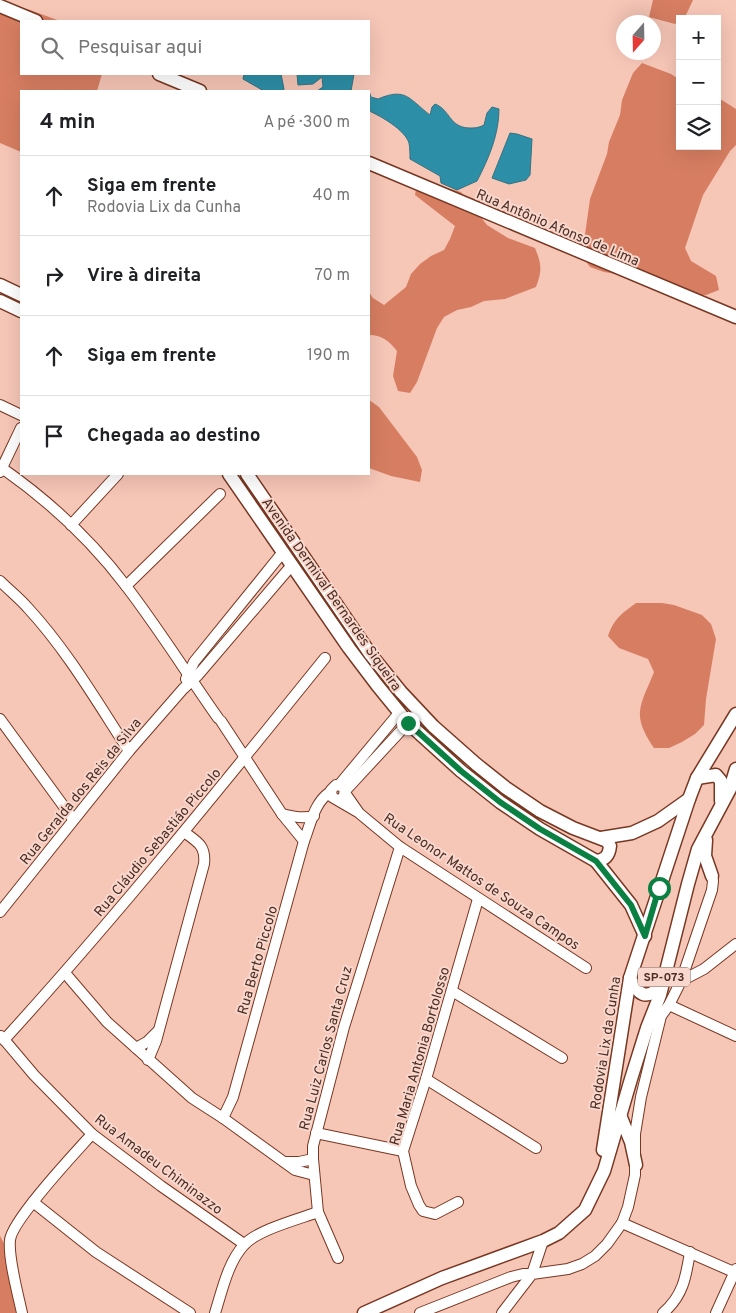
<!DOCTYPE html>
<html lang="pt">
<meta charset="utf-8">
<style>
body{margin:0;font-family:Overpass,sans-serif;background:#f2f2f2;color:#202124}
.controls{position:absolute;right:15px;top:15px;display:grid;overflow:hidden;border-radius:0px;box-shadow:0 5px 20px #0002}
.controls button{width:45px;height:45px;display:grid;place-items:center;padding:0;border:0;border-bottom:1px solid #e0e0e0;background:#fff;color:#202124;font:25px sans-serif}
.compass{position:absolute;left:616px;top:15px;width:45px;height:45px;border-radius:50%;background:#fff;box-shadow:0 5px 20px #0002;rotate:200deg}
.stop{position:absolute;width:15px;height:15px;margin:-11px;border:4px solid #0b8043;border-radius:50%;background:#fff}
.stop.end{background:#0b8043;border-color:#fff;box-shadow:0 1px 5px #0008}
.list{margin:0;padding:0;list-style:none}
h2{display:flex;justify-content:space-between;align-items:center;height:65px;margin:0;padding:0 20px;font-size:21px}
h2 small{font-size:16px;font-weight:400;color:#757577}
.list li{display:grid;grid-template-columns:32px 1fr auto;gap:15px;align-items:center;box-sizing:border-box;height:80px;padding:0 20px;border-top:1px solid #e0e0e0}
.list b{display:block;font-size:19px;white-space:nowrap}
.list p{margin:0;font-size:16px;white-space:nowrap;color:#757577}
.list em{font-size:16px;font-style:normal;color:#757577}
.icon{flex:none;width:28px;height:28px;fill:none;stroke:currentColor;stroke-width:2;stroke-linecap:round;stroke-linejoin:round}
.map{position:relative;flex:none;width:736px;height:1313px;overflow:hidden}
.search{position:absolute;background:#fff;box-shadow:0 5px 20px #0002;left:20px;top:20px;width:350px;height:55px;display:flex;align-items:center;gap:12px;box-sizing:border-box;padding:0 18px;border-radius:0px;color:#757577;font-size:19px}
.panel{position:absolute;background:#fff;box-shadow:0 5px 20px #0002;left:20px;top:90px;width:350px;height:385px;border-radius:0px}
.map>svg:first-child{display:block}
.forest{fill:#d77e62}
.water{fill:#2d8fa7;stroke:#377280}
.lines{fill:none;stroke-linecap:round;stroke-linejoin:round}
.minor-casing{stroke:#783721;stroke-width:12}
.major-casing{stroke:#783721;stroke-width:15}
.minor{stroke:#fff;stroke-width:10}
.major{stroke:#fff;stroke-width:12}
.route{stroke:#0b8043;stroke-width:6}
.labels{text-anchor:middle;stroke-width:4;stroke-linejoin:round;paint-order:stroke}
.shield{fill:#f8d7cd;stroke:#806157;stroke-width:1}
.shield-label{font-size:12px;font-weight:bold;fill:#4d2e24}
.street-label{font-size:14px;fill:#4d2e24;stroke:#f8d7cd}
</style>
<div class="map">
<svg width="736" height="1313" viewBox="0 0 736 1313">
<rect width="100%" height="100%" fill="#f6c6b7"/>
<!-- forest -->
<g class="forest">
<polygon points="653,0 693,0 686,15 675,24 649,17"/>
<polygon points="0,3 30,10 60,21 21,21 21,74 102,74 97,91 21,91 21,152 0,143"/>
<polygon points="642,63 671,74 680,80 680,146 717,146 717,97 736,109 736,145 730,151 703,195 685,248 691,261 716,276 719,290 706,295 698,295 665,282 604,272 590,267 582,256 590,199 607,154 609,142 620,115 622,100 633,73"/>
<path d="M417,183h13l31,9 26,33 21,13 27,10c7,17 7,23 1,39l-31,12 -21,2 -13,6 -14,3 -13,7 -7,11 -20,54 -7,11 -12,-2 -5,-15 4,-25c-8,-10 -15,-16 -28,-16v-43l4,6 11,7 22,-18 5,-13 9,-10 11,-8 13,-6 6,-11 5,-13 -40,-31z"/>
<polygon points="369,400 379,407 417,457 422,470 420,482 391,476 369,468"/>
<path d="M636,603h26l12,2 28,10 9,9 5,15 -10,60 -2,26 -9,9 -13,8 -13,6h-15c-23,-34 -14,-41 0,-76l-6,-13 -29,-11 -11,-12c6,-17 13,-22 28,-33z"/>
<polygon points="0,1236 7,1249 16,1313 0,1313"/>
</g>
<!-- water -->
<g class="water">
<polygon points="244,74 281,74 284,89 283,91 264,91 243,79"/>
<polygon points="297,74 354,74 351,91 317,91 323,87 322,77 313,84 298,85"/>
<path d="M368,91h1l2,6 7,2c28,-12 31,0 52,16l2,-8 3,-3c16,6 14,25 37,24 5,0 8,-1 12,-3l3,-12 5,-6 7,2c0,25 -10,49 -22,72l-20,9 -16,-7 -1,-7 -30,-17c0,-5 0,-11 -1,-16 -4,-13 -28,-27 -40,-32z"/>
<polygon points="510,133 517,134 532,139 530,175 526,180 509,184 492,178"/>
</g>
<g class="lines">
<defs>
<g id="minor">
<polyline points="0,405 21,415"/>
<path d="M2,468c47,33 90,73 124,118 33,43 61,88 92,132"/>
<polyline points="0,472 21,428"/>
<polyline points="71,525 118,474"/>
<path d="M0,581c9,9 19,17 27,26 40,43 70,95 102,144"/>
<polyline points="126,586 220,494"/>
<polyline points="186,679 194,662 283,552"/>
<polyline points="0,719 73,819"/>
<polyline points="221,721 282,814 304,841"/>
<polyline points="339,785 399,713"/>
<polyline points="345,791 408,723"/>
<polyline points="345,793 359,813 400,847 586,968"/>
<polyline points="338,800 343,798 345,791 342,786 336,785 331,790 332,797 356,811"/>
<path d="M282,814c11,3 21,5 32,2"/>
<polyline points="0,912 129,751 183,689 198,675 292,565"/>
<polyline points="65,973 107,1022 192,1098 223,1118 295,1170 314,1175"/>
<polyline points="681,981 704,969 736,944"/>
<polyline points="452,991 562,1058"/>
<polyline points="669,1005 736,1036"/>
<polyline points="1,1036 34,1075 92,1134 161,1186 244,1244"/>
<path d="M4,1040c112,-123 217,-253 321,-382"/>
<polyline points="136,1048 147,1042 157,1032"/>
<path d="M148,1060l8,-19 48,-177c2,-18 -6,-22 -20,-32"/>
<polyline points="426,1079 536,1148"/>
<path d="M223,1118l10,-21 71,-256c7,-18 10,-38 26,-49"/>
<polyline points="316,1133 403,1151"/>
<polyline points="284,1162 299,1162 313,1159"/>
<polyline points="33,1202 96,1252 190,1313"/>
<polyline points="458,1202 435,1214 423,1211 419,1205 411,1186 403,1151 426,1079 478,899"/>
<polyline points="622,1223 736,1273"/>
<polyline points="338,1258 318,1212 313,1159 313,1146 344,1027 400,847"/>
<path d="M22,1313c-4,-19 -14,-55 -12,-73 2,-20 65,-87 82,-106"/>
<path d="M215,1313c7,-22 13,-51 29,-68 13,-15 55,-26 74,-33"/>
<polyline points="420,1313 511,1277 523,1274 532,1274 543,1241"/>
<polyline points="502,1313 532,1274 568,1269 582,1264 595,1256 607,1244 622,1223 628,1207 635,1175 635,1134 641,1097 661,1016 669,1005 681,981 712,890 713,881 712,876"/>
<path d="M663,1313c20,-17 23,-36 27,-61"/>
<polyline points="716,1313 736,1269"/>
</g>
<g id="major">
<polyline points="0,6 36,21"/>
<polyline points="159,74 200,91"/>
<polyline points="369,163 736,317"/>
<polyline points="0,285 21,295"/>
<polyline points="0,301 21,311"/>
<path d="M229,474l120,174 28,37 31,38 53,48 39,31 40,27 56,32c9,-1 13,-5 14,-15l-3,-5 -34,-13 -33,-17 -34,-23 -30,-24 -43,-38 -32,-34 -30,-37 -124,-181"/>
<polyline points="697,778 716,775 721,781 721,801"/>
<polyline points="601,838 632,833 658,821 689,799"/>
<polyline points="706,840 705,856 712,876"/>
<polyline points="596,861 631,905 645,936"/>
<path d="M630,978c8,17 16,23 31,8"/>
<polyline points="620,1115 631,1142 636,1165"/>
<polyline points="603,1150 630,978 689,799 697,778 736,714"/>
<polyline points="364,1313 442,1278 543,1241 559,1233 585,1210 604,1171 631,1079 647,1028 660,995 688,884 698,849 730,789 736,769"/>
</g>
</defs>
<!-- minor casing -->
<use href="#minor" class="minor-casing"/>
<!-- major casing -->
<use href="#major" class="major-casing"/>
<!-- minor -->
<use href="#minor" class="minor"/>
<!-- major -->
<use href="#major" class="major"/>
</g>
<g class="lines">
<!-- route -->
<polyline class="route" points="408,723 461,771 500,802 540,829 596,861 631,905 645,936 659,888"/>
</g>
<g class="labels">
<!-- shield labels -->
<rect class="shield" x="638" y="967.5" width="52" height="19" rx="4"/>
<g class="shield-label">
<text x="664" y="981">SP-073</text>
</g>
<!-- street labels -->
<g class="street-label">
<text transform="translate(558 227) rotate(23)" y="5">Rua Antônio Afonso de Lima</text>
<text transform="translate(332 594) rotate(55)" y="5">Avenida Dermival Bernardes Siqueira</text>
<text transform="translate(80 791) rotate(-51)" y="5">Rua Geralda dos Reis da Silva</text>
<text transform="translate(157 842) rotate(-50)" y="5">Rua Cláudio Sebastiáo Piccolo</text>
<text transform="translate(482 881) rotate(34)" y="5">Rua Leonor Mattos de Souza Campos</text>
<text transform="translate(257 960) rotate(-74)" y="5">Rua Berto Piccolo</text>
<text transform="translate(605 1043) rotate(-81)" y="5">Rodovia Lix da Cunha</text>
<text transform="translate(325 1048) rotate(-75)" y="5">Rua Luiz Carlos Santa Cruz</text>
<text transform="translate(419 1056) rotate(-74)" y="5">Rua Maria Antonia Bortolosso</text>
<text transform="translate(159 1164) rotate(37)" y="5">Rua Amadeu Chiminazzo</text>
</g>
</g>
</svg>
<div class="controls">
<button>+</button>
<button>−</button>
<button><svg class="icon" aria-label="layers" viewBox="0 0 24 24"><path d="M12 4l9 5-9 5-9-5zM3 14l9 5 9-5"/></svg></button>
</div>
<svg class="compass" viewBox="-18 -18 36 36"><path d="M0-13l5 13h-10z" fill="#e53935"/><path d="M0 13l5-13h-10z" fill="#757577"/></svg>
<div class="stop" style="left:659px;top:888px"></div>
<div class="stop end" style="left:408px;top:723px"></div>
<div class="search"><svg class="icon" aria-label="search" viewBox="0 0 24 24"><circle cx="10" cy="10" r="6"/><path d="M15 15l6 6"/></svg>Pesquisar aqui</div>
<section class="panel">
<h2>4 min<small>A pé · 300 m</small></h2>
<ul class="list">
<li><svg class="icon" aria-label="ahead" viewBox="0 0 24 24"><path d="M12 20V5M6 11l6-6 6 6"/></svg><div><b>Siga em frente</b><p>Rodovia Lix da Cunha</p></div><em>40 m</em></li>
<li><svg class="icon" aria-label="right" viewBox="0 0 24 24"><path d="M7 20v-9h11M14 6l5 5-5 5"/></svg><div><b>Vire à direita</b></div><em>70 m</em></li>
<li><svg class="icon" aria-label="ahead" viewBox="0 0 24 24"><path d="M12 20V5M6 11l6-6 6 6"/></svg><div><b>Siga em frente</b></div><em>190 m</em></li>
<li><svg class="icon" aria-label="arrive" viewBox="0 0 24 24"><path d="M6 21V4h12l-3 4 3 4H6"/></svg><div><b>Chegada ao destino</b></div></li>
</ul>
</section>
</div>
